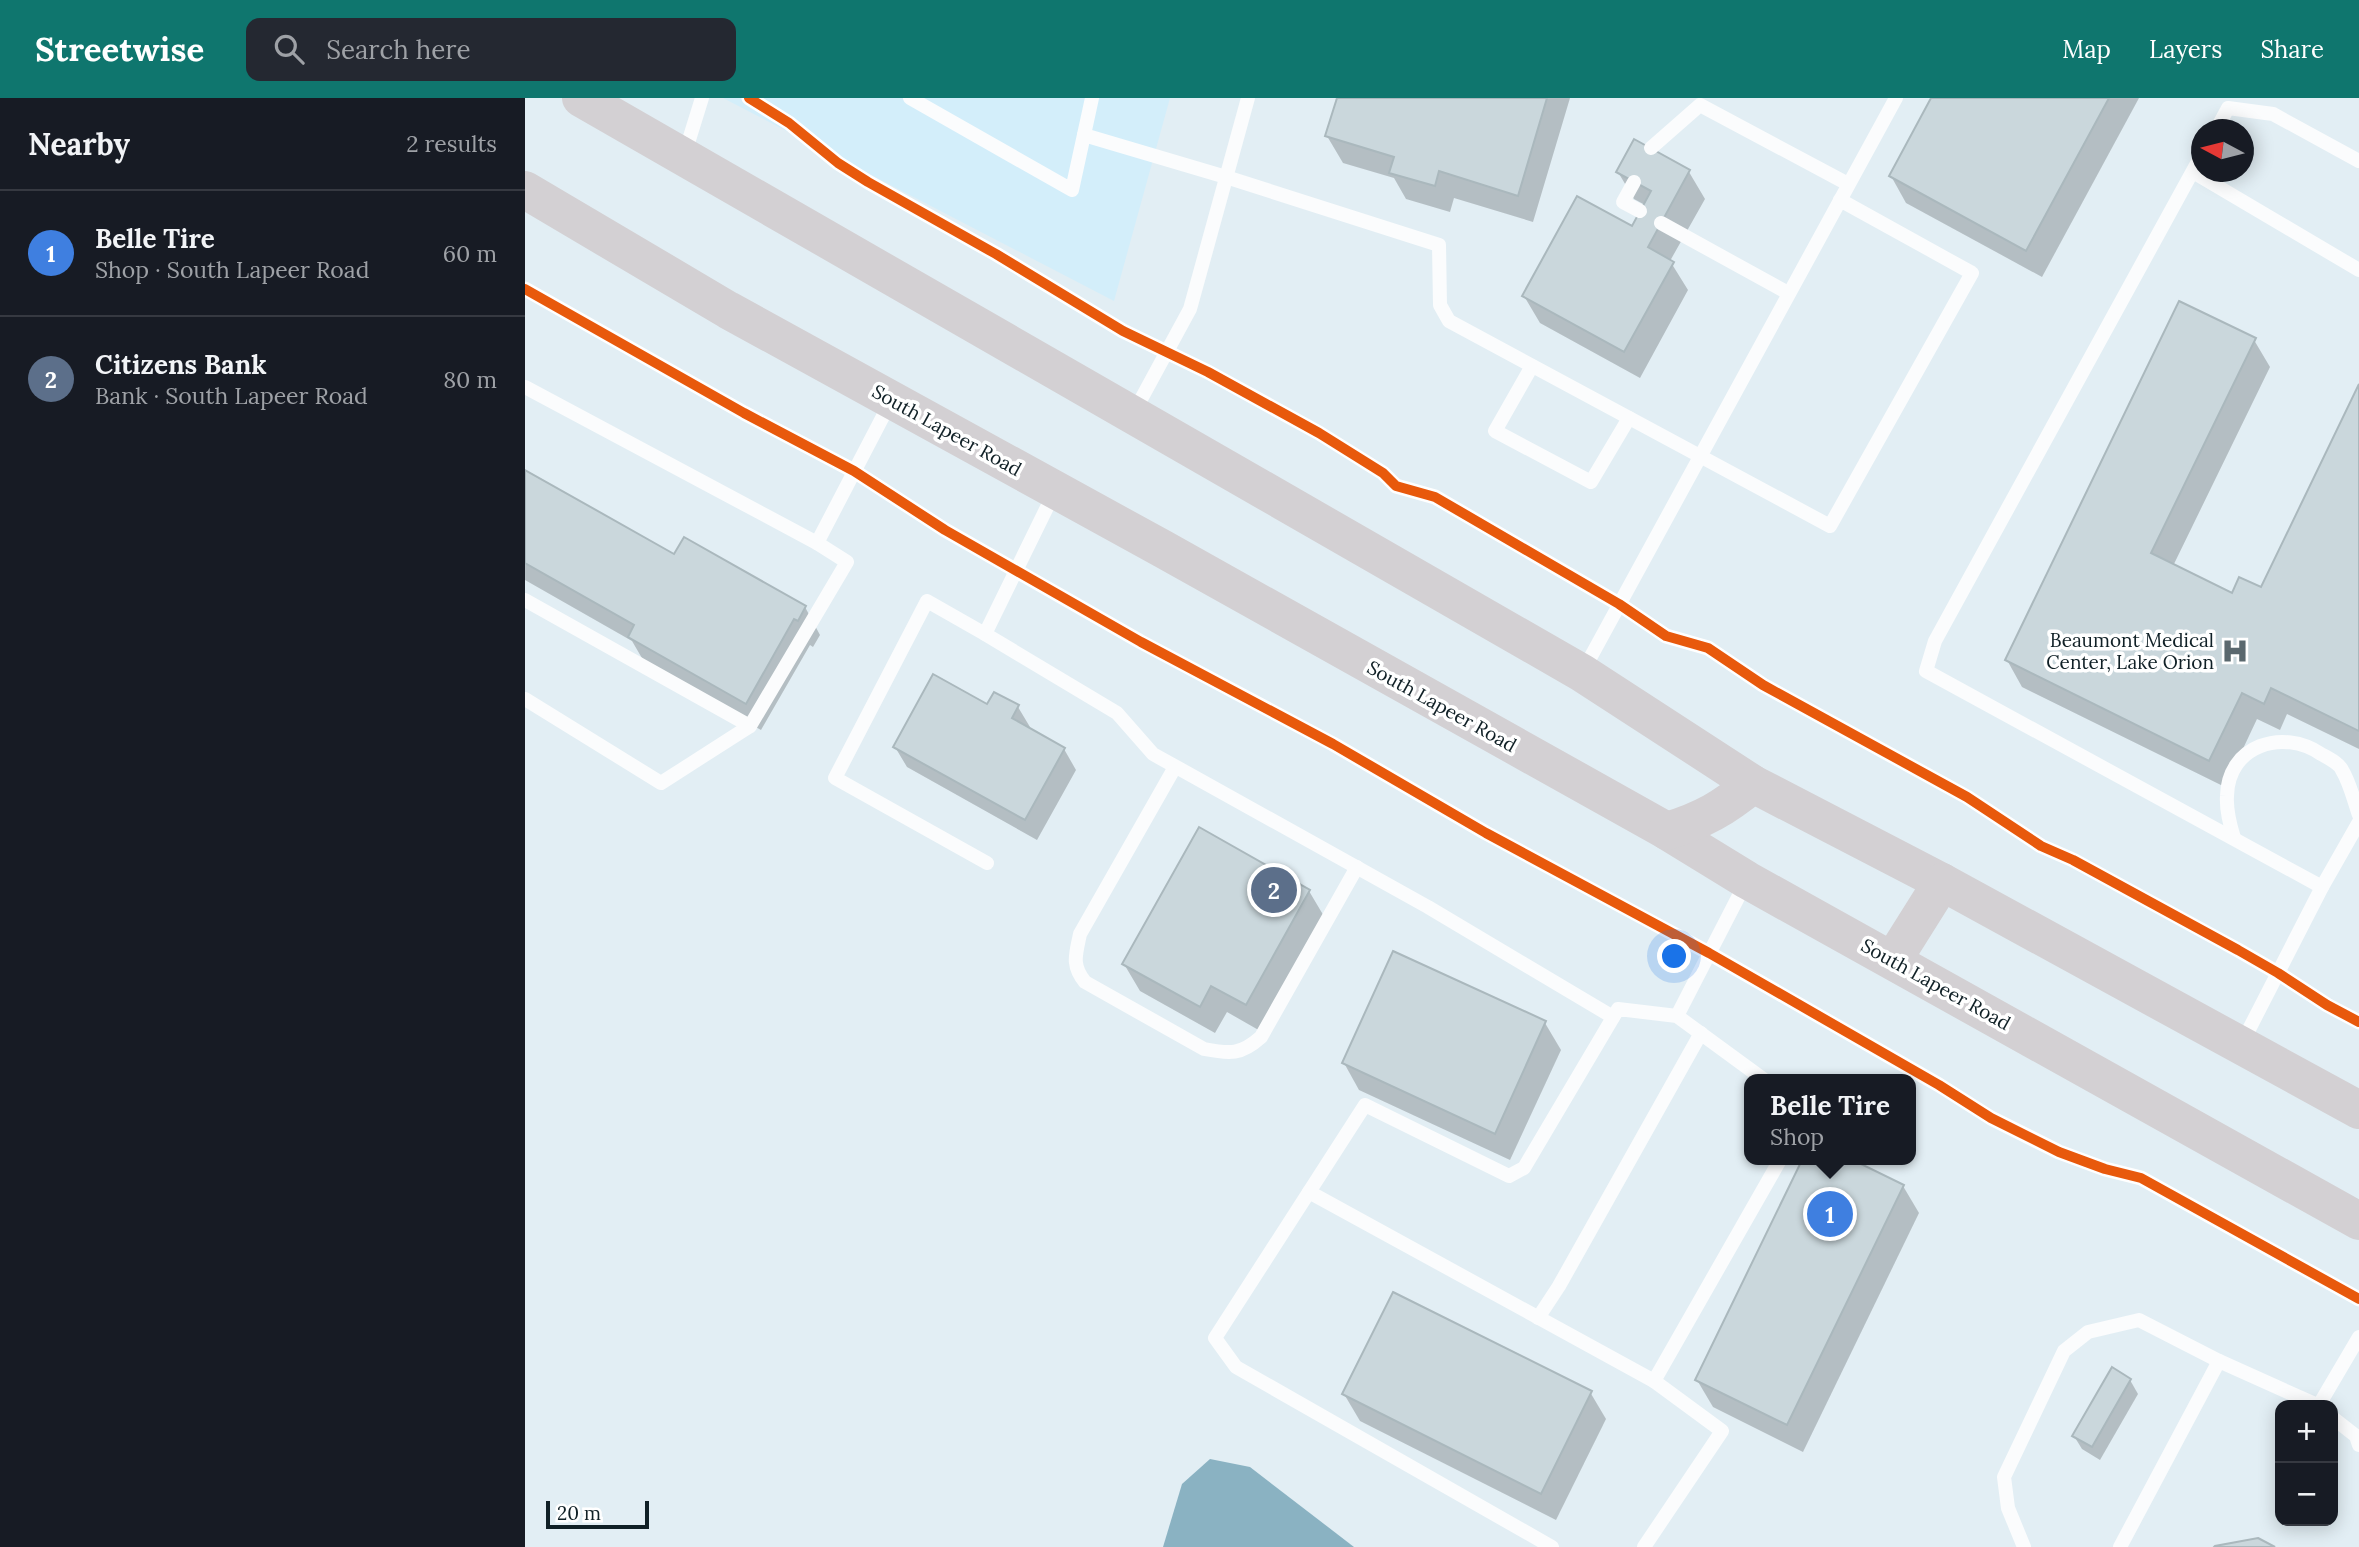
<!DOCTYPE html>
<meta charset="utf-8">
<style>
body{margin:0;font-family:Lora,serif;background:#242831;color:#f1f3f6}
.controls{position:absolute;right:21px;bottom:21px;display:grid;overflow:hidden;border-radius:14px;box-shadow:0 4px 18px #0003}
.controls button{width:63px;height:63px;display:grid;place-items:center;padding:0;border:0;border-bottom:2px solid #363941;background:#171b24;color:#f1f3f6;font:35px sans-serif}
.compass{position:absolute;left:1666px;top:21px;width:63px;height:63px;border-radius:50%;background:#171b24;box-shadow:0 4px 18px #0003;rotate:277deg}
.scale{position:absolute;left:21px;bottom:18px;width:103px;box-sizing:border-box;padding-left:7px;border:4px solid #102026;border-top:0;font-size:19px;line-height:24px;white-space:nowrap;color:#102026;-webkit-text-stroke:5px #fff;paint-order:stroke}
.you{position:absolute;left:1150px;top:859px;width:24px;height:24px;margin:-18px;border:5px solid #fff;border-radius:50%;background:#1a73e8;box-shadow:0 0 0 10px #1a73e833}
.badge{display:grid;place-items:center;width:46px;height:46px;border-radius:50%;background:#0f766e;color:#fff;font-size:23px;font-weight:700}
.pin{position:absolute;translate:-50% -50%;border:4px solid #fff;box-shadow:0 2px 7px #0006}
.popup{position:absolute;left:1219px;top:976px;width:172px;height:91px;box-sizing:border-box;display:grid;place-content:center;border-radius:14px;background:#171b24;filter:drop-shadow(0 2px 5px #0005);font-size:23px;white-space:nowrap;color:#9ea1a6}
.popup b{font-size:26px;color:#f1f3f6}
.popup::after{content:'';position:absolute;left:50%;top:100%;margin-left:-14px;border:14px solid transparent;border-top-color:#171b24}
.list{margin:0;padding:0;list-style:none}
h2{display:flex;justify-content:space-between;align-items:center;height:91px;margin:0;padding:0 28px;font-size:30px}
h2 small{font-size:23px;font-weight:400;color:#9ea1a6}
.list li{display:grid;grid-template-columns:46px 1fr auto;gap:21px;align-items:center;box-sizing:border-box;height:126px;padding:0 28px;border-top:2px solid #363941}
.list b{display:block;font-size:26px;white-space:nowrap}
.list p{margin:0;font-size:23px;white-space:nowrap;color:#9ea1a6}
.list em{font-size:23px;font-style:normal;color:#9ea1a6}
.icon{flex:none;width:38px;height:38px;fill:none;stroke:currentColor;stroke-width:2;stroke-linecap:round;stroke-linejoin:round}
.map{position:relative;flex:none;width:1834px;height:1449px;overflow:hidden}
header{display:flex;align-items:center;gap:42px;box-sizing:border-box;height:98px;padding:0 35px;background:#0f766e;color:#fff}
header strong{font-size:33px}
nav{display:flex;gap:38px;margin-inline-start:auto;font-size:24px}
.search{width:490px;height:63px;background:#242831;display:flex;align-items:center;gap:18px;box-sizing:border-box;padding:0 24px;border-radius:14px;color:#9ea1a6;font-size:26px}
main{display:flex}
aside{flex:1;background:#171b24}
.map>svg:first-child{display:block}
.built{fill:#d3eefa}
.water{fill:#8ab2c2}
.shadow{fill:#0003}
.building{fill:#cad7dc;stroke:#aab8bd;stroke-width:2}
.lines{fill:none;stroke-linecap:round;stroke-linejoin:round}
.service{stroke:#fbfcfd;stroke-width:14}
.primary{stroke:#d3d0d3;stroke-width:38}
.cycleway-casing{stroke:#fff;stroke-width:15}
.cycleway{stroke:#e8590c;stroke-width:10}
.labels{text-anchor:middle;stroke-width:7;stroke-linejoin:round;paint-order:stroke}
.street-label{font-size:19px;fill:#102026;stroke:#fff}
.poi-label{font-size:19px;fill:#102026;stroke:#fff;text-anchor:end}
</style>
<header>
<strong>Streetwise</strong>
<div class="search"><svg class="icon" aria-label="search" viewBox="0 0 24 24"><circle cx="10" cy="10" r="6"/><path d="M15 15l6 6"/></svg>Search here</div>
<nav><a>Map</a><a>Layers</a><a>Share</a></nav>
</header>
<main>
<aside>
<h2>Nearby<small>2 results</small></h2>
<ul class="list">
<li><span class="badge" style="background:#3f7fe0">1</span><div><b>Belle Tire</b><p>Shop · South Lapeer Road</p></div><em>60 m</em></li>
<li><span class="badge" style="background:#5c6f8a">2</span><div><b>Citizens Bank</b><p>Bank · South Lapeer Road</p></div><em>80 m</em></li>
</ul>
</aside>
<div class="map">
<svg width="1834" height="1449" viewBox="0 0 1834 1449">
<rect width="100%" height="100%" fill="#e2eef4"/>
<!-- built -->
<polygon class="built" points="198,0 645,0 589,203"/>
<!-- water -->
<polygon class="water" points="685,1361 725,1369 829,1449 638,1449 657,1386"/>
<!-- shadow -->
<g class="shadow">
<polygon points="813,0 1045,0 1008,124 929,100 925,114 881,101 869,80 818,65 802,38"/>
<polygon points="1408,0 1614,0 1517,179 1381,105 1366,78"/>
<polygon points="1110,44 1164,74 1180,101 1145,163 1163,192 1115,280 1015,225 999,198 1108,130 1120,107 1109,101 1093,74"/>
<polygon points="1729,242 1745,269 1648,468 1708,497 1736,491 1834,290 1834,651 1762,616 1755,632 1732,621 1700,689 1497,589 1482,562"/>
<polygon points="0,374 150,459 280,509 295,537 288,549 285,547 236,632 121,567 107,543 0,482"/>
<polygon points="463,609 493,609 505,629 503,631 539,651 551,672 512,742 382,669 370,649"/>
<polygon points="784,793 800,820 737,934 702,914 690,935 615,893 599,866"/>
<polygon points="1020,925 1036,952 985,1062 834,992 819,965"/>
<polygon points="1279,1062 1324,1062 1378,1088 1394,1115 1278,1354 1188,1309 1172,1282"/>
<polygon points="1605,1282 1613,1296 1575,1362 1557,1351 1549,1338"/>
<polygon points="1065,1294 1081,1321 1031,1422 835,1323 819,1296"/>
</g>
<!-- building -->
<g class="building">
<polygon points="812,0 1022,0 993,98 914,73 910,88 864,75 869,59 800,38"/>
<polygon points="1406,0 1584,0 1501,153 1364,78"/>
<polygon points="1109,41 1165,72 1123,149 1149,164 1099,254 997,198 1052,98 1107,128 1126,93 1091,74"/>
<polygon points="1654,203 1731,240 1626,455 1707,495 1714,479 1736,489 1834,286 1834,633 1746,590 1739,606 1717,595 1684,663 1480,562"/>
<polygon points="0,372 149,456 159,439 281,508 273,523 269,521 221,606 103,539 109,527 0,465"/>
<polygon points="408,576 462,606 469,594 494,607 487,620 540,650 500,722 368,649"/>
<polygon points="674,729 785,792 721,907 686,888 675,909 597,866"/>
<polygon points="868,853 1021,923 970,1036 817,965"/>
<polygon points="1277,1062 1328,1062 1379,1087 1262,1327 1170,1282"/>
<polygon points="868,1194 1067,1293 1016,1396 817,1296"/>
<polygon points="1587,1269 1606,1281 1567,1349 1547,1338"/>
<polygon points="1733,1440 1750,1449 1689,1449 1690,1448"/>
</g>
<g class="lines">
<!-- service -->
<g class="service">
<polyline points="385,0 547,92 567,0"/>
<polyline points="1691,32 1703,10 1748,16 1834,63"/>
<polyline points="559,37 701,79 914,147 915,207 924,223 1305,428 1447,175 1315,102"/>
<polyline points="1126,50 1175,7 1323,86"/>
<polyline points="159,58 177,0"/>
<polyline points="1676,58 1410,543 1401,573 1797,789"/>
<polyline points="1668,74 1834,172"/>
<polyline points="1109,84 1098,104 1115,113"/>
<polyline points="1136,125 1263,195"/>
<polyline points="1007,268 970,333 1066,384 1104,320"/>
<polyline points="0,289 292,445 366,303"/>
<polyline points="608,316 665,211 723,0"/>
<polyline points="530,393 460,536 592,615 628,656 903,809 1088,919"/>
<polyline points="0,502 225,628"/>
<polyline points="460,536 402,503 310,680 462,765"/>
<polyline points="1058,573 1371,0"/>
<polyline points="0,601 136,685 225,628 322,464 292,445"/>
<path d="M650,669l-95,167c-4,20 -9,31 5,48l119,67c26,5 37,6 57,-12l96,-170"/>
<path d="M1709,740c-4,-13 -8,-28 -7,-42 1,-51 56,-68 94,-42 7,4 18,9 21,16 8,13 12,31 17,45"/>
<polyline points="1152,918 1221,784"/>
<polyline points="1717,945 1797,789 1834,724"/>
<polyline points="784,1094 1129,1283"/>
<polyline points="1013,1220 1034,1188 1176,935"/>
<polyline points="1794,1307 1834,1239"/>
<polyline points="1808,1320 1831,1338 1834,1347"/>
<polyline points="1027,1449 711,1269 690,1240 840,1007 984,1078 999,1070 1093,911 1152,918 1238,981"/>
<polyline points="1119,1449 1197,1333 1129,1283 1255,1062"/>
<polyline points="1499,1449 1483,1410 1479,1379 1539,1253 1563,1234 1614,1222 1694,1263 1792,1307"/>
<polyline points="1595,1449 1694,1263"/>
</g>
<!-- primary -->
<g class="primary">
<polyline points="56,0 1057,575 1228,686 1417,784 1834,1012"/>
<polyline points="0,92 203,212 638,451 1142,733 1222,782 1834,1123"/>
<path d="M1142,733c36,-11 57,-23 86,-47"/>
<polyline points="1368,862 1417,784"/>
</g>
<defs>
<g id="cycleway">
<polyline points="224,0 264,25 313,65 343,84 471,156 598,233 683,274 794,335 858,375 871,388 910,399 1094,506 1141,538 1183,550 1238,587 1442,699 1516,748 1548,762 1713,852 1753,875 1802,907 1834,924"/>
<polyline points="0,191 219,315 329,373 420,432 616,544 808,646 961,735 1184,855 1414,987 1466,1020 1534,1054 1580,1071 1616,1080 1834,1201"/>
</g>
</defs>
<!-- cycleway casing -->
<use href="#cycleway" class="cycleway-casing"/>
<!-- cycleway -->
<use href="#cycleway" class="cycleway"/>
</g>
<!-- icons -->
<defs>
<symbol id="hospital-bare" viewBox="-9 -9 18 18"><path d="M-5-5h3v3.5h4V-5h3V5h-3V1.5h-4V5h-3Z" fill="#5a686e" stroke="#fff" stroke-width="2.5" paint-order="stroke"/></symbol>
</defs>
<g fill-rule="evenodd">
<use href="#hospital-bare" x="1691" y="534" width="38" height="38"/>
</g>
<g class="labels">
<!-- street labels -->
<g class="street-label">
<text transform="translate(422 332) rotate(29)" y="7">South Lapeer Road</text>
<text transform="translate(917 608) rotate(29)" y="7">South Lapeer Road</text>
<text transform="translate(1411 886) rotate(29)" y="7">South Lapeer Road</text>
</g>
<!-- poi labels -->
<g class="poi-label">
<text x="1689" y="549">Beaumont Medical<tspan x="1689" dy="22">Center, Lake Orion</tspan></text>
</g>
</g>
</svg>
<div class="controls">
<button>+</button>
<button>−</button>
</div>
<svg class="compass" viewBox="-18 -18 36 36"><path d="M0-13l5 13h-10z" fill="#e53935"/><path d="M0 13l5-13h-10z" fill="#9ea1a6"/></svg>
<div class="scale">20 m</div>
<div class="you"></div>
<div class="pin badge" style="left:1305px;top:1116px;background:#3f7fe0">1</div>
<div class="popup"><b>Belle Tire</b>Shop</div>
<div class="pin badge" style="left:749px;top:792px;background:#5c6f8a">2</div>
</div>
</main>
